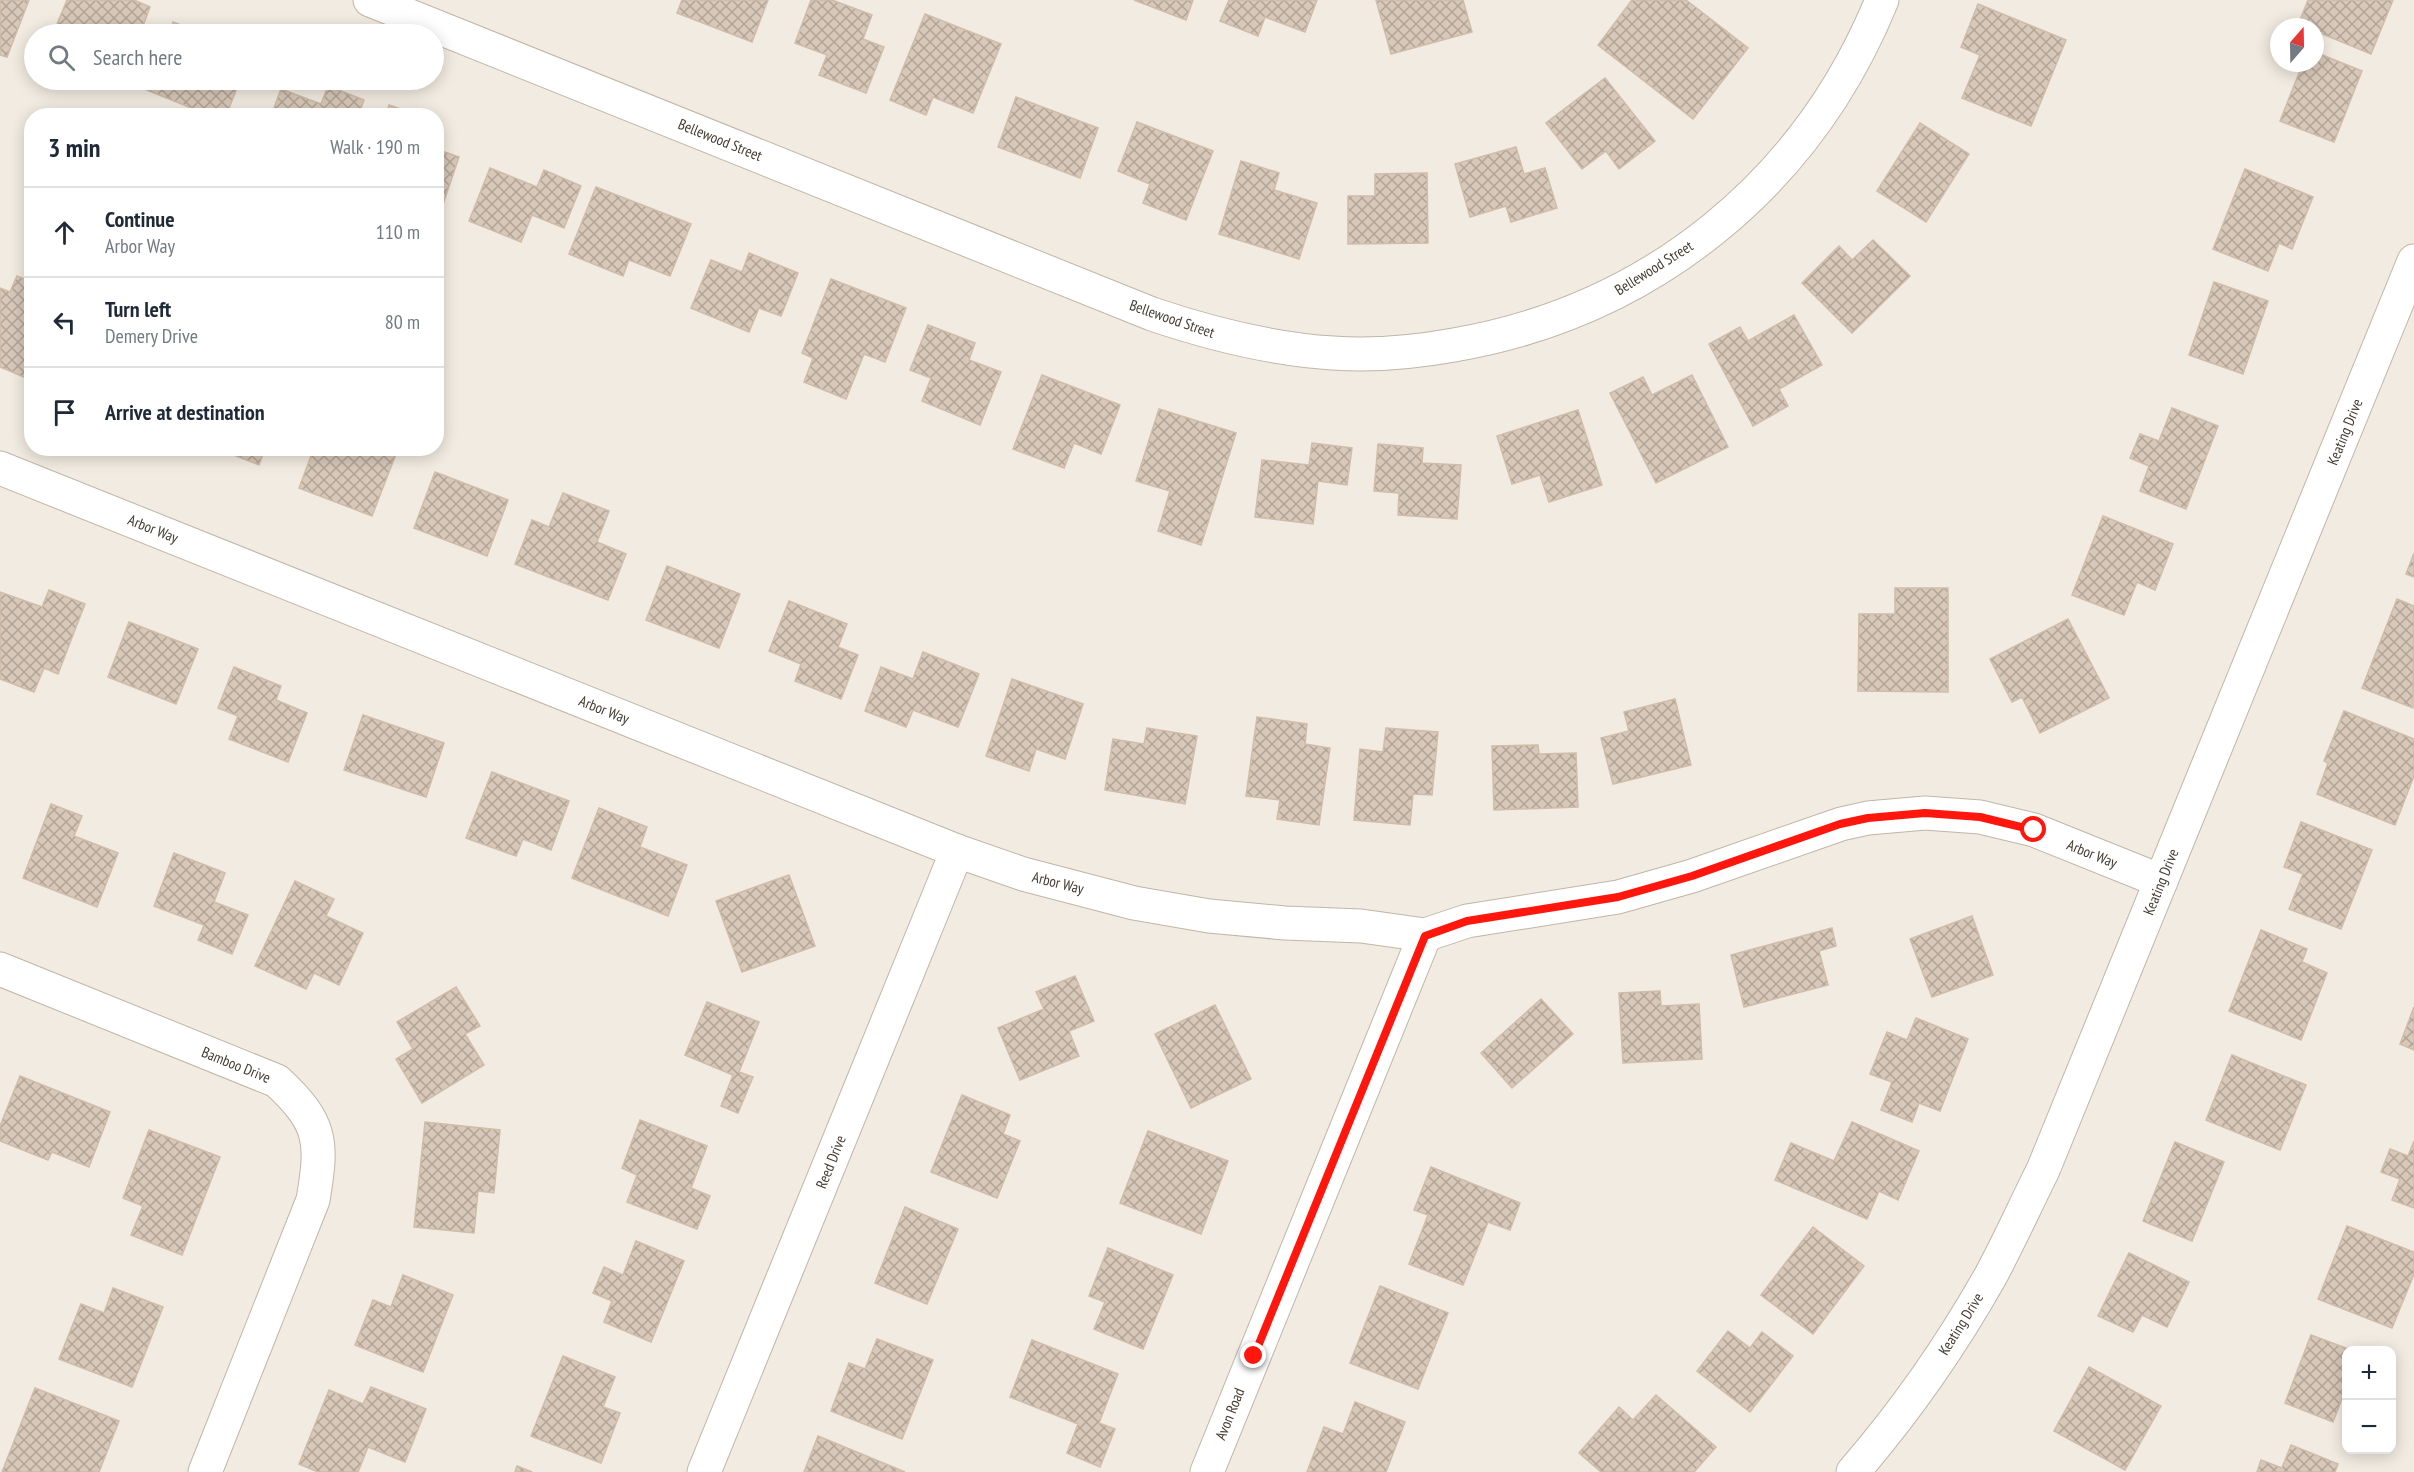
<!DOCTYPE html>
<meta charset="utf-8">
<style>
body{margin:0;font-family:"PT Sans Narrow",sans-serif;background:#f6f6f7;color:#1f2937}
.controls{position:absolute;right:18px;bottom:18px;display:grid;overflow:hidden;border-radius:12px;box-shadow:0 3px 15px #0003}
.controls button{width:54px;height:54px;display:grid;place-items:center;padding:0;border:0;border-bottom:2px solid #e0e1e3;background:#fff;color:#1f2937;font:30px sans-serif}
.compass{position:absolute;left:2270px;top:18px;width:54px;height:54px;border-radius:50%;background:#fff;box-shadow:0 3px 15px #0003;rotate:20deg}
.stop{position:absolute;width:18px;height:18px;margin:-14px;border:4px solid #ff160c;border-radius:50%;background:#fff}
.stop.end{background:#ff160c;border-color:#fff;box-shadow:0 2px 6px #0008}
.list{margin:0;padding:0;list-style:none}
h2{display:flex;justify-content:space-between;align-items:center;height:78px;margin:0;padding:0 24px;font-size:26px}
h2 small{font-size:20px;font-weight:400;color:#747a83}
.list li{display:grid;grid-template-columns:39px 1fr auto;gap:18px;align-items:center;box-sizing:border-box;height:90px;padding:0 24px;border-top:2px solid #e0e1e3}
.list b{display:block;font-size:22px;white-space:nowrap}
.list p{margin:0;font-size:20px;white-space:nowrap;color:#747a83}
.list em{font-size:20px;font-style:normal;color:#747a83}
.icon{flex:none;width:33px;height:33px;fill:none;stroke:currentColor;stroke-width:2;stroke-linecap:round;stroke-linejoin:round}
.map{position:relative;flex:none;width:2414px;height:1472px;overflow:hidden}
.search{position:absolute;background:#fff;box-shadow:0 3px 15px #0003;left:24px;top:24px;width:420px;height:66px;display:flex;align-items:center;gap:15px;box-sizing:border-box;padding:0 21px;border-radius:33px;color:#747a83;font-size:22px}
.panel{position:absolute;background:#fff;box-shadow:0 3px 15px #0003;left:24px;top:108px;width:420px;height:348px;border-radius:24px}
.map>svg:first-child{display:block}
.building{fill:url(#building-cross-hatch);stroke:#d0bca9;stroke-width:1.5}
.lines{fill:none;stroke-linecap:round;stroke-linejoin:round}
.minor-casing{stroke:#c1b5a6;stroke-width:35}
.minor{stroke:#fff;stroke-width:33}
.route{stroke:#ff160c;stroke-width:8}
.labels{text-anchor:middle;stroke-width:6;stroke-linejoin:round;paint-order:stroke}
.street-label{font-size:15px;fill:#443b32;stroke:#fff}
</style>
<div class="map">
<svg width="2414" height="1472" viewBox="0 0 2414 1472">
<defs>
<pattern id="building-cross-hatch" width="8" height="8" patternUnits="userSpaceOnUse" patternTransform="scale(1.5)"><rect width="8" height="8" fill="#d8c8b9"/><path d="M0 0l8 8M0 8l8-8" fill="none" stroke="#b1a497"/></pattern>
</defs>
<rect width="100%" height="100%" fill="#f2ebe1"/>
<!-- building -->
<g class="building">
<polygon points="0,0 29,0 7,57 0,55"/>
<polygon points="67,0 134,0 150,7 140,34 53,34"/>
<polygon points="682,0 768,0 752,42 677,13"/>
<polygon points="811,0 832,0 872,15 863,39 884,47 866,93 819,75 827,55 795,43"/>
<polygon points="1134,0 1193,0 1186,20"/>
<polygon points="1229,0 1317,0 1305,32 1265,17 1258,36 1220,21"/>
<polygon points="1376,0 1463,0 1472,32 1391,54"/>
<polygon points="1632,0 1686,0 1748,48 1693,119 1598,45"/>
<polygon points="2308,0 2393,0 2371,54 2315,31 2315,27 2298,25"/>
<polygon points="1978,4 2066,40 2031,126 1962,98 1980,55 1961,47"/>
<polygon points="925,14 1001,44 973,113 933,97 926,115 890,100"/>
<polygon points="173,22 204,34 169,34"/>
<polygon points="2315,52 2362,71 2334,142 2280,121 2303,63 2315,63"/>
<polygon points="1605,78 1655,141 1619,169 1606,151 1582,169 1546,123"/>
<polygon points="151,80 240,80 226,116 211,116 147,90"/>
<polygon points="328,86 364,100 358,116 271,116 281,89 321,104"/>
<polygon points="1016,97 1098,128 1080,178 998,147"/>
<polygon points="389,105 420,116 386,116"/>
<polygon points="1137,122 1213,151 1186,220 1143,203 1150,184 1118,171"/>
<polygon points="1920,123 1969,154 1926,222 1877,191"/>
<polygon points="1516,147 1524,174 1545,168 1557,208 1511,222 1506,206 1470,217 1455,164"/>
<polygon points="436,149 459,157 442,207 436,205"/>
<polygon points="1241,161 1279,173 1274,190 1317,203 1299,259 1219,234"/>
<polygon points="490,168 537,187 544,170 581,186 564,228 532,215 521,242 469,221"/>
<polygon points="2245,169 2313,197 2292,249 2279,243 2268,271 2213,249"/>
<polygon points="1427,173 1428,243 1348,244 1348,196 1375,196 1375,174"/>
<polygon points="596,187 691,224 670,276 629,260 623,276 569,254"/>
<polygon points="1873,240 1910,276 1852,333 1802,283 1839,246 1852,260"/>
<polygon points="749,253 798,273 781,316 759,308 749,332 691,308 711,260 742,272"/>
<polygon points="17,276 32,282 32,358 24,377 0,367 0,288 10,292"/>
<polygon points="831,279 906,308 885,362 864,354 846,399 804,382 813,358 802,353"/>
<polygon points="2214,282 2268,301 2243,374 2189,355"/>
<polygon points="1794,315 1822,365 1779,389 1788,406 1753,426 1709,344 1740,327 1748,341"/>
<polygon points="928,325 975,343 969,360 1001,372 980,425 922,401 931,378 910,370"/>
<polygon points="1042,375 1120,405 1101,454 1074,443 1064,468 1013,449"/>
<polygon points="1692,375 1728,447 1656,483 1610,393 1643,377 1652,395"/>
<polygon points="2172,408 2218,426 2186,509 2140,491 2149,466 2130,458 2140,434 2159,441"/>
<polygon points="1159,409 1236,433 1201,545 1158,531 1170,491 1136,481"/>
<polygon points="1578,410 1602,485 1549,502 1540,475 1512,484 1497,436"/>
<polygon points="1312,443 1352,448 1347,485 1318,481 1313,524 1255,517 1262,460 1309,465"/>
<polygon points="1378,444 1423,448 1422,463 1461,465 1457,519 1398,515 1399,493 1374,491"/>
<polygon points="216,448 265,448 259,465"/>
<polygon points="314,448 381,448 396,454 372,516 299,488"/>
<polygon points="435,472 508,500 487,556 414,528"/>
<polygon points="563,493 609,511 597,542 626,554 608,600 515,564 532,520 549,527"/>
<polygon points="2103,516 2173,544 2155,590 2137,582 2124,615 2072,595"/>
<polygon points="2414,553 2414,577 2406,574"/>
<polygon points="667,566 740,594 719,648 646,620"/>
<polygon points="1895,588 1948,588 1948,692 1858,691 1859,614 1895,614"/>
<polygon points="49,590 85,604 58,674 44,668 34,692 0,679 0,592 42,607"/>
<polygon points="2397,599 2414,606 2413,708 2362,688"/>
<polygon points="789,601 847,624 838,647 858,655 841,699 795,681 801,664 769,651"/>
<polygon points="2068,619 2109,698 2040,733 2022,697 2012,702 1990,659"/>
<polygon points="129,622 198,649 176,704 108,677"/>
<polygon points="923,652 979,674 958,727 913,710 906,727 865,711 881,667 913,679"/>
<polygon points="234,667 281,686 276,700 307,713 288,762 229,739 238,716 218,708"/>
<polygon points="1012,679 1083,704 1065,759 1036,749 1029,771 986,756"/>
<polygon points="1675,699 1691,765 1613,784 1601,738 1629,731 1624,712"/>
<polygon points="2344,711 2414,739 2414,776 2395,825 2317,794 2328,763 2324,761"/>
<polygon points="363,715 444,743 426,797 344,770"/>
<polygon points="1257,717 1307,724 1305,744 1330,748 1319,825 1277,819 1280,800 1246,796"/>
<polygon points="1147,728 1197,736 1185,804 1105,790 1113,739 1144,744"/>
<polygon points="1386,728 1438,732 1432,795 1413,794 1410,825 1354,820 1360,749 1383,752"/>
<polygon points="1538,745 1539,754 1576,753 1578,807 1494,810 1492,746"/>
<polygon points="492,772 569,801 551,850 523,839 516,856 466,838"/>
<polygon points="51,804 82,816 74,836 118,853 97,907 23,878"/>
<polygon points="599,808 647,827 640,847 687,865 668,916 572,878"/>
<polygon points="2301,822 2372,850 2341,929 2289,909 2303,874 2284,867"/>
<polygon points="174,853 225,873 214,902 248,915 232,954 198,940 204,925 154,906"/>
<polygon points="789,875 815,946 742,972 716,901"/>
<polygon points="295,881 334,899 326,916 363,933 339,985 314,973 306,989 255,966"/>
<polygon points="1972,916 1993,975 1932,997 1910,939"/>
<polygon points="1832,928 1836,946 1819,951 1828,985 1744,1007 1731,955"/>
<polygon points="2261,930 2307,949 2302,962 2327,973 2301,1040 2229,1011"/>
<polygon points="1075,976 1094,1021 1069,1031 1079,1056 1020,1080 998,1028 1044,1009 1036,992"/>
<polygon points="456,987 480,1026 465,1034 484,1065 422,1103 396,1059 413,1049 397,1022"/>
<polygon points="1660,991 1661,1006 1699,1004 1702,1059 1623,1063 1619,993"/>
<polygon points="1541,999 1573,1034 1512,1088 1481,1053"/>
<polygon points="707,1002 759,1022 739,1072 753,1077 738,1113 721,1106 733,1075 685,1055"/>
<polygon points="1215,1005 1251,1079 1191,1108 1155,1034"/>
<polygon points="2414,1007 2414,1050 2400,1044"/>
<polygon points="1916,1018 1968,1039 1940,1111 1919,1103 1912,1122 1881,1110 1892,1082 1870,1074 1887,1032 1907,1040"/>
<polygon points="2232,1055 2306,1085 2280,1150 2206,1120"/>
<polygon points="20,1076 110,1112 89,1167 52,1152 48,1160 0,1141 0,1126"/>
<polygon points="962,1095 1010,1115 1003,1134 1020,1141 997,1198 931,1172"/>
<polygon points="640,1120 707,1146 691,1188 710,1196 697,1229 627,1202 637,1175 622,1168"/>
<polygon points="425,1122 500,1130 494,1193 478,1191 474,1233 414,1227"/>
<polygon points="1852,1122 1919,1151 1898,1200 1879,1191 1867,1219 1775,1180 1791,1143 1834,1161"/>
<polygon points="149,1130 220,1157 182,1255 131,1235 143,1206 123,1198"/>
<polygon points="1148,1131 1228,1161 1201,1234 1120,1203"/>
<polygon points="2414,1141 2414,1208 2392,1200 2400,1179 2381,1172 2390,1149 2408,1156"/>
<polygon points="2175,1142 2224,1162 2192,1241 2143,1221"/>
<polygon points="1431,1167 1520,1203 1510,1230 1488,1222 1463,1285 1409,1264 1428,1215 1414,1210"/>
<polygon points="905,1207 958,1229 927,1304 875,1283"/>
<polygon points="2347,1226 2414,1252 2414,1274 2392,1328 2318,1299"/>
<polygon points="1813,1227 1864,1266 1813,1334 1761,1295"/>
<polygon points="636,1241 684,1261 651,1342 604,1322 612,1301 593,1293 604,1267 623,1275"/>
<polygon points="1108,1248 1173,1275 1143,1349 1094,1329 1105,1302 1089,1296"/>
<polygon points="2129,1253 2189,1282 2167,1327 2142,1315 2133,1332 2098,1316"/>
<polygon points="403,1275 453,1295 423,1372 355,1345 373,1300 391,1307"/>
<polygon points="1380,1286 1448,1313 1418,1389 1350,1363"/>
<polygon points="113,1288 163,1307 132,1387 59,1359 81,1304 104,1313"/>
<polygon points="1728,1331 1750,1348 1762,1332 1793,1356 1750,1412 1697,1371"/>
<polygon points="2311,1335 2351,1350 2346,1350 2346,1388 2333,1422 2285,1403"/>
<polygon points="877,1339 933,1360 902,1439 831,1411 849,1363 865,1369"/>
<polygon points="1032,1340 1118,1374 1099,1423 1115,1429 1100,1467 1067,1453 1078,1424 1010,1397"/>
<polygon points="563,1356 615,1377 603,1407 620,1413 601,1463 531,1436"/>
<polygon points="2089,1367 2161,1406 2125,1470 2054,1431"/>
<polygon points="371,1387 426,1409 405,1462 368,1447 358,1472 318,1472 299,1464 329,1390 363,1404"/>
<polygon points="35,1388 119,1421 99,1472 2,1472"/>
<polygon points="1656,1395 1716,1447 1694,1472 1601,1472 1579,1453 1619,1407 1633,1420"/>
<polygon points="1355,1402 1405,1422 1386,1472 1307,1472 1324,1427 1343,1434"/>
<polygon points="818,1436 905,1472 804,1472"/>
<polygon points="2291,1445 2338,1464 2335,1472 2257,1472 2261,1460 2282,1468"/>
<polygon points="517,1466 532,1472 515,1472"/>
</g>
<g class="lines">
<defs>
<g id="minor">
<path d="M370,0l782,314c59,20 118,35 181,39 40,3 82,-1 121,-8 197,-34 353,-161 428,-345"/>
<polyline points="0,468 957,851 1023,874 1134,903 1209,916 1285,923 1361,926 1425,935 1467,921 1618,897 1692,876 1841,824 1868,818 1925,813 1980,817 2034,830 2161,881"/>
<path d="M0,969l277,112c45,42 46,60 36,119l-108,272"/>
<polyline points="704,1472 957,851"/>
<polyline points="1207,1472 1425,935"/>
<path d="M1853,1472c52,-60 98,-126 137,-195 19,-35 35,-71 53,-107l371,-909"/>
</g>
</defs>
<!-- minor casing -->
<use href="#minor" class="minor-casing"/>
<!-- minor -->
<use href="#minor" class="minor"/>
</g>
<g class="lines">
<!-- route -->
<polyline class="route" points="1254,1356 1425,936 1467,921 1618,897 1692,876 1840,824 1868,818 1925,813 1980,817 2034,830"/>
</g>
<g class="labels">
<!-- street labels -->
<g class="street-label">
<text transform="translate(720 140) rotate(22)" y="5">Bellewood Street</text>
<text transform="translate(1654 268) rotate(-32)" y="5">Bellewood Street</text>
<text transform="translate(1172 319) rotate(19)" y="5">Bellewood Street</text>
<text transform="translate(2345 432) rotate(-68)" y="5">Keating Drive</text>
<text transform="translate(153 529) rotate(22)" y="5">Arbor Way</text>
<text transform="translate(604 710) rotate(22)" y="5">Arbor Way</text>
<text transform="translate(2092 854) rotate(22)" y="5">Arbor Way</text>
<text transform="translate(2161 882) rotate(-68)" y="5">Keating Drive</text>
<text transform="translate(1058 883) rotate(14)" y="5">Arbor Way</text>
<text transform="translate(236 1065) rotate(22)" y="5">Bamboo Drive</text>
<text transform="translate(831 1162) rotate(-68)" y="5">Reed Drive</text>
<text transform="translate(1961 1324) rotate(-58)" y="5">Keating Drive</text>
<text transform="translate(1230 1414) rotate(-68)" y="5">Avon Road</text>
</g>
</g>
</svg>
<div class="controls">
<button>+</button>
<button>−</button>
</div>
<svg class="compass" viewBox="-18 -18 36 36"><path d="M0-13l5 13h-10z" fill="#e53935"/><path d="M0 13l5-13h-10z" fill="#747a83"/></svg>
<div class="stop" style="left:2034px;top:830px"></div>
<div class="stop end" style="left:1254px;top:1356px"></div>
<div class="search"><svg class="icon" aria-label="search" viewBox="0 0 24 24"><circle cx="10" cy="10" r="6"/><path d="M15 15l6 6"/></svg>Search here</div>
<section class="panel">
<h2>3 min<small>Walk · 190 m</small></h2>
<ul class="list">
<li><svg class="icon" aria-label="ahead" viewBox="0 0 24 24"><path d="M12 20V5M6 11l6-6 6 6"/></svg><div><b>Continue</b><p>Arbor Way</p></div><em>110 m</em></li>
<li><svg class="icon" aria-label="left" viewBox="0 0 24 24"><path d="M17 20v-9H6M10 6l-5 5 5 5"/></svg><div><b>Turn left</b><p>Demery Drive</p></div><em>80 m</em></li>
<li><svg class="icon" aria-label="arrive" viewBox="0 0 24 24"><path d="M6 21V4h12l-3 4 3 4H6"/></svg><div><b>Arrive at destination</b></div></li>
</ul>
</section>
</div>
